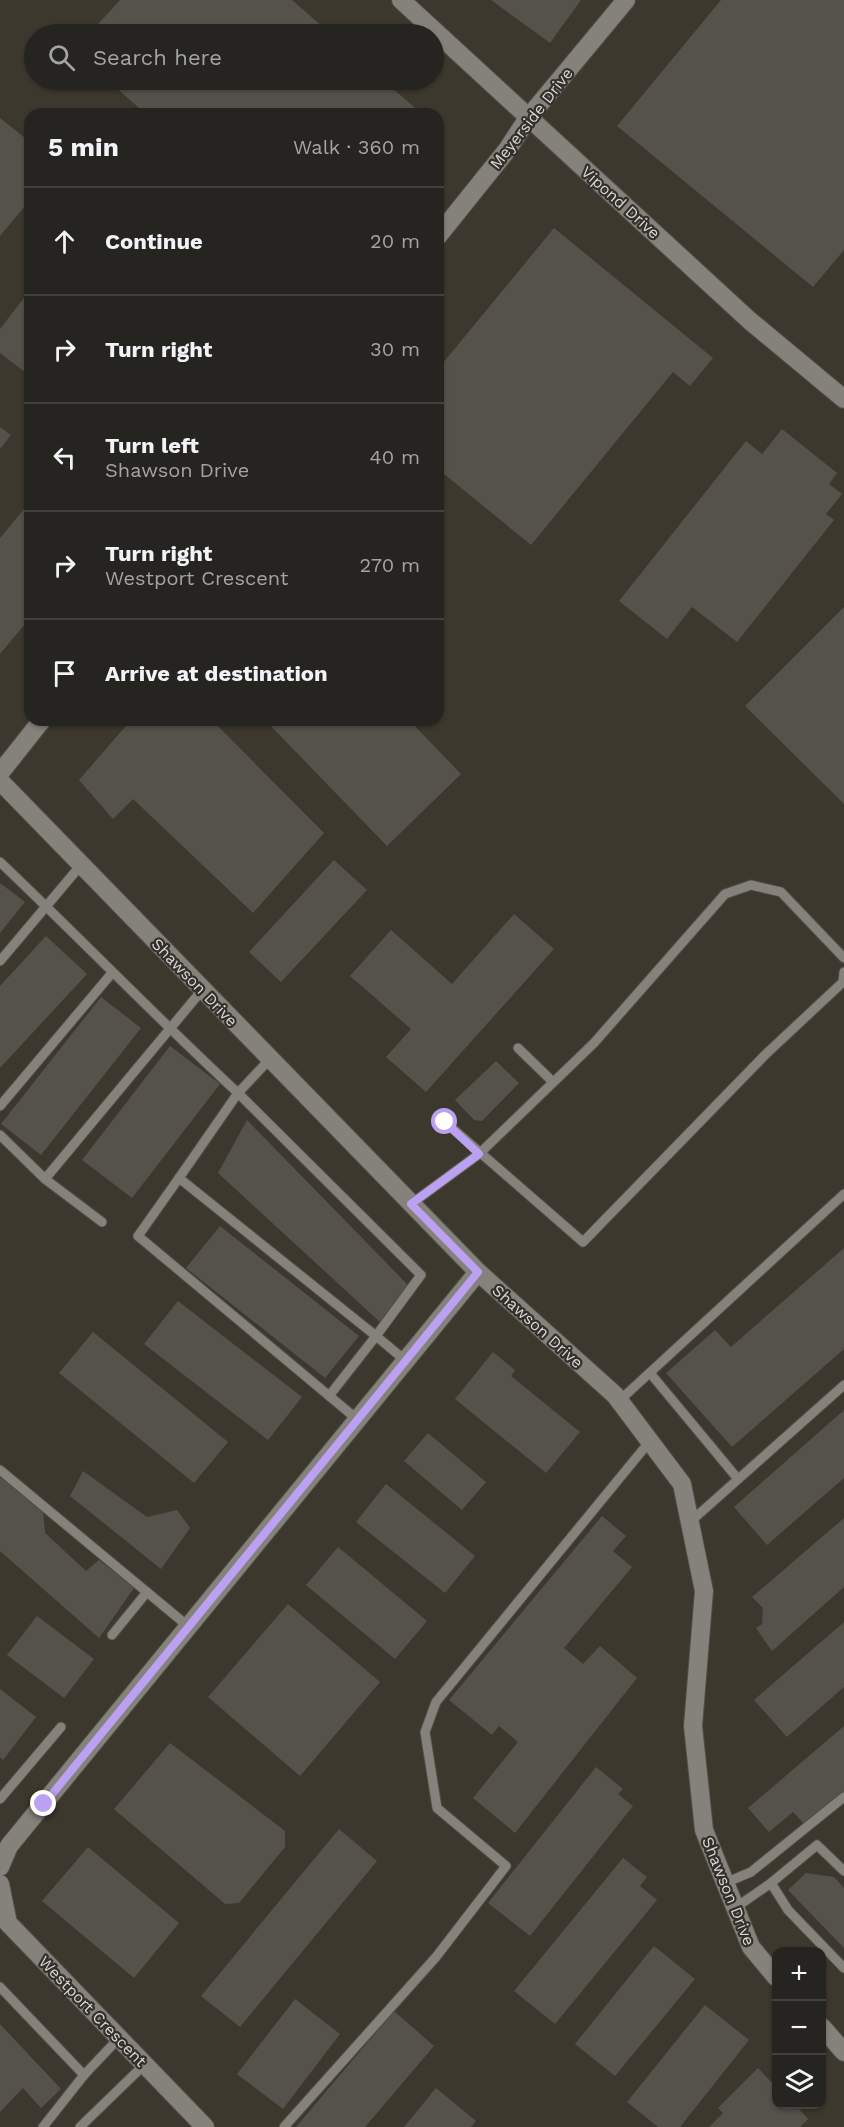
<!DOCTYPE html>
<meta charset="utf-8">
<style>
body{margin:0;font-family:"Work Sans",sans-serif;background:#2e2c29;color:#f1f3f6}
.controls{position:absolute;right:18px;bottom:18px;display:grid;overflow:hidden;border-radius:12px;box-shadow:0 2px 4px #0004}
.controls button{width:54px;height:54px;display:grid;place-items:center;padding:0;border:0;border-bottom:2px solid #42413e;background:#262420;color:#f1f3f6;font:30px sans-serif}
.stop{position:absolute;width:18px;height:18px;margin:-14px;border:4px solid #bca0f2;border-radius:50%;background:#fff}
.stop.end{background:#bca0f2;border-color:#fff;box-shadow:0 2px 6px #0008}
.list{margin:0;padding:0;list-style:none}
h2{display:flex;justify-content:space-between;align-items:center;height:78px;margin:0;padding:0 24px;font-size:26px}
h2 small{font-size:20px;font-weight:400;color:#a4a4a5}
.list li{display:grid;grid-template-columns:39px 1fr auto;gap:18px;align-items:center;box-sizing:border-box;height:108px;padding:0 24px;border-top:2px solid #42413e}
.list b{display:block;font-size:22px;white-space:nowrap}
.list p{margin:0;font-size:20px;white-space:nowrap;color:#a4a4a5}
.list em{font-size:20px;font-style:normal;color:#a4a4a5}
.icon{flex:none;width:33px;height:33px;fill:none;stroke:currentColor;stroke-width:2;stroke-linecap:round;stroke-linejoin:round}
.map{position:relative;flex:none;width:844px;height:2127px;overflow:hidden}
.search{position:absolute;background:#262420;box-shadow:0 2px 4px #0004;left:24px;top:24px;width:420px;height:66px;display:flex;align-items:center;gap:15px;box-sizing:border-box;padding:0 21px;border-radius:33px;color:#a4a4a5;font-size:22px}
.panel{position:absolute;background:#262420;box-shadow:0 2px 4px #0004;left:24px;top:108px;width:420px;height:618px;border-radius:18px}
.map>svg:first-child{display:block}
.built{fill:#3d382d;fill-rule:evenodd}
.building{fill:#55524c}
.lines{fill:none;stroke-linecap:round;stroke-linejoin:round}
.service-casing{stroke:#504e49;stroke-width:11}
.minor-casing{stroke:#504e49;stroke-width:20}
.tertiary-casing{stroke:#504e49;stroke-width:20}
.service{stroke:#85827c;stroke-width:9}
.minor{stroke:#85827c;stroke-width:18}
.tertiary{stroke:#85827c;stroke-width:18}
.route{stroke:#bca0f2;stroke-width:8}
.labels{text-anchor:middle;stroke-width:4.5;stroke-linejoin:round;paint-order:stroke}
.street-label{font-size:16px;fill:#dad8d5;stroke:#33302b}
</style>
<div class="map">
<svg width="844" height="2127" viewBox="0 0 844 2127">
<rect width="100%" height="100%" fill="#33302b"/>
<!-- built -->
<path class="built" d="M0,0h844v2127h-844zM34,34h400v46h-400zM30,114h408v606h-408zM776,1952h46v152h-46z"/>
<!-- building -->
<g class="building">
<polygon points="120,0 292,0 331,34 89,34"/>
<polygon points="491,0 581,0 550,43"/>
<polygon points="721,0 844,0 844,250 813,287 617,126"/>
<polygon points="107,80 383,80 422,114 146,114"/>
<polygon points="0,118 30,142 30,200 0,236"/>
<polygon points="554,228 713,358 690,386 673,372 531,545 438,469 438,369"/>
<polygon points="30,290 30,376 0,353 0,329"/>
<polygon points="0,427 11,435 0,449"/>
<polygon points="782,429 837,473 829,484 842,494 826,514 834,520 737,642 692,607 667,639 619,601 746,441 762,454"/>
<polygon points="30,502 30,618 0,654 0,538"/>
<polygon points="844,607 844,804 745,706"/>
<polygon points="131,720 212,720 324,833 253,913 133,799 113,819 79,780"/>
<polygon points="265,720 409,720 461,774 387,846"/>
<polygon points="334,860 367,890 281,982 249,952"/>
<polygon points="0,883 25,902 0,933"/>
<polygon points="514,914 554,949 426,1092 386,1057 411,1029 350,976 391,930 452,984"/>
<polygon points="46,936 87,974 0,1068 0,986"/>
<polygon points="101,997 141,1028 41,1155 1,1124"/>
<polygon points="170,1046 220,1084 132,1198 82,1160"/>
<polygon points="496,1061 519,1083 482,1121 474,1120 455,1100"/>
<polygon points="247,1120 408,1285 381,1323 218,1173"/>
<polygon points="220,1226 359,1336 325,1378 186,1268"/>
<polygon points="844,1248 844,1349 732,1447 666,1373 715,1330 731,1347"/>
<polygon points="178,1301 302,1397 268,1440 144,1344"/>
<polygon points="93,1332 228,1442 194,1483 59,1373"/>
<polygon points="493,1352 515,1370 511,1376 580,1432 546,1473 455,1399"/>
<polygon points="844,1410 844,1478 767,1545 734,1507"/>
<polygon points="428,1433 486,1482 462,1510 404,1461"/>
<polygon points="83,1471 147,1517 177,1510 190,1528 161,1569 70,1496"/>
<polygon points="0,1477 43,1510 45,1533 86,1571 99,1560 134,1588 99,1638 0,1551"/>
<polygon points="386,1484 475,1556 445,1593 356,1522"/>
<polygon points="602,1516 626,1536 613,1551 632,1567 564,1648 583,1664 600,1646 637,1678 515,1833 473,1798 518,1742 499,1726 492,1735 449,1700"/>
<polygon points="844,1518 844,1587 772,1651 756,1628 762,1624 763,1608 752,1597"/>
<polygon points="338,1547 427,1621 395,1659 306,1585"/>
<polygon points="288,1604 380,1682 300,1776 208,1697"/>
<polygon points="37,1616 94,1659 64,1698 7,1655"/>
<polygon points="844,1622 844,1687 787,1737 754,1700"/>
<polygon points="0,1689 36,1717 3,1760 0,1757"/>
<polygon points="844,1726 844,1792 805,1825 793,1812 769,1832 748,1808"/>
<polygon points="170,1743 285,1831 285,1847 239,1903 225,1904 114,1809"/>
<polygon points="596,1767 623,1789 618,1794 633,1806 530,1936 488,1903"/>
<polygon points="339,1829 377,1861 240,2027 201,1996"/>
<polygon points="88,1847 179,1923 134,1978 42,1901"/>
<polygon points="623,1858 647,1877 640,1886 657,1900 555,2024 514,1991"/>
<polygon points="806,1873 834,1877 844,1888 844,1948 788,1890"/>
<polygon points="654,1946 695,1979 615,2076 575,2044"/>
<polygon points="295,1999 340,2034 283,2109 237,2074"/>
<polygon points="705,2005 749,2040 680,2127 658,2127 627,2102"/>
<polygon points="394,2011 434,2046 365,2127 296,2127"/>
<polygon points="0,2024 61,2089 41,2108 23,2088 0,2112"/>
<polygon points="758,2068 776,2087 776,2104 794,2104 808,2119 800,2127 709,2127 723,2113 718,2108"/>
<polygon points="436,2088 476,2121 471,2127 404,2127"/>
</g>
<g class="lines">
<defs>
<g id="service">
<path d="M0,862c80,76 157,156 238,231l31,-33"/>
<polyline points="0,961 81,865"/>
<polyline points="518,1048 553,1082"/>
<polyline points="0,1106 112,973"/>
<polyline points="445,1122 583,1242 766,1054 843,982 844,972"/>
<polyline points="0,1135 45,1179 203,989"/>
<polyline points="179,1178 138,1236 358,1420"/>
<polyline points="45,1179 102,1222"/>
<polyline points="411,1204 479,1154 594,1043 725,894 751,885 781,892 844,958"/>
<polyline points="650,1373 738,1479"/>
<polyline points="329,1396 376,1336 421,1275 238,1093 179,1178 376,1336 406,1361"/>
<polyline points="619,1401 844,1194"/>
<polyline points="0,1470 189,1627"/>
<polyline points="690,1522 844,1385"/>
<polyline points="112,1635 147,1592"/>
<polyline points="0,1799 61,1727"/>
<polyline points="725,1883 751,1872 844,1797"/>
<polyline points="771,1883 788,1910 844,1968"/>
<polyline points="735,1908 771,1883 817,1845 844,1871"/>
<polyline points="0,1987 84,2075"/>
<polyline points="43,2127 84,2075 119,2038"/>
<polyline points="80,2127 145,2064"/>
<polyline points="284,2127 436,1957 506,1866 437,1808 425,1732 436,1702 650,1441"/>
</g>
<g id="minor">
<polyline points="401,0 749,320 844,399"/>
<polyline points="0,781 478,1272 615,1395 682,1484 704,1591 693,1726 704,1830 751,1947 776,1977"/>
<polyline points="0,1867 9,1846 478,1272"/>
<polyline points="0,1884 8,1923 205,2127"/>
<polyline points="822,2027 844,2052"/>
</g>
<g id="tertiary">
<polyline points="438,236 507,150 528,118 626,0"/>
<polyline points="0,773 42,720"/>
</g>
</defs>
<!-- service casing -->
<use href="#service" class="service-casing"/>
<!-- minor casing -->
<use href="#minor" class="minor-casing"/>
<!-- tertiary casing -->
<use href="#tertiary" class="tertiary-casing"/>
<!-- service -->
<use href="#service" class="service"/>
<!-- minor -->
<use href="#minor" class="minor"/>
<!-- tertiary -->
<use href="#tertiary" class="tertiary"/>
</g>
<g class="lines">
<!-- route -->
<polyline class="route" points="44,1804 478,1272 411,1204 479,1154 445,1122"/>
</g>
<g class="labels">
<!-- street labels -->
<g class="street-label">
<text transform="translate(531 118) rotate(-52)" y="6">Meyerside Drive</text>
<text transform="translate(621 202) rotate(42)" y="6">Vipond Drive</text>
<text transform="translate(195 982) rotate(46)" y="6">Shawson Drive</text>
<text transform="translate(538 1326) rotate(42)" y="6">Shawson Drive</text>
<text transform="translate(729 1891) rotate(68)" y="6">Shawson Drive</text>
<text transform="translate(93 2011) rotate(46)" y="6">Westport Crescent</text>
</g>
</g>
</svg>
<div class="controls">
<button>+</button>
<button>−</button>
<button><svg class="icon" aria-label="layers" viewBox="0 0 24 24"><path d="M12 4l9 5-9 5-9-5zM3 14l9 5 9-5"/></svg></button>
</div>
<div class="stop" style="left:445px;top:1122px"></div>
<div class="stop end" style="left:44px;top:1804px"></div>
<div class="search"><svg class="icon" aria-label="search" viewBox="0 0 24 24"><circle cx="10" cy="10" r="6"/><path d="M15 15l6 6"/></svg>Search here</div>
<section class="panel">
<h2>5 min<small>Walk · 360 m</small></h2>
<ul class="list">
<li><svg class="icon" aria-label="ahead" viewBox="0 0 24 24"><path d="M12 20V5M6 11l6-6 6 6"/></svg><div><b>Continue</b></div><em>20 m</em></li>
<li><svg class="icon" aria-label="right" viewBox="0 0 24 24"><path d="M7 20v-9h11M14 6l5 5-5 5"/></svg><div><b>Turn right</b></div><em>30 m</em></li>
<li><svg class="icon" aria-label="left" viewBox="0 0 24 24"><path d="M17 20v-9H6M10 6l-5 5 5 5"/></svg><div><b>Turn left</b><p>Shawson Drive</p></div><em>40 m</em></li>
<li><svg class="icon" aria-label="right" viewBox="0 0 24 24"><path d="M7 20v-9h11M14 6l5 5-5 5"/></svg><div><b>Turn right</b><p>Westport Crescent</p></div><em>270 m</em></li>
<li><svg class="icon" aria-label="arrive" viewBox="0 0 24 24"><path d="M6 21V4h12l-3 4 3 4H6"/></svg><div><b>Arrive at destination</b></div></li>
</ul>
</section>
</div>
